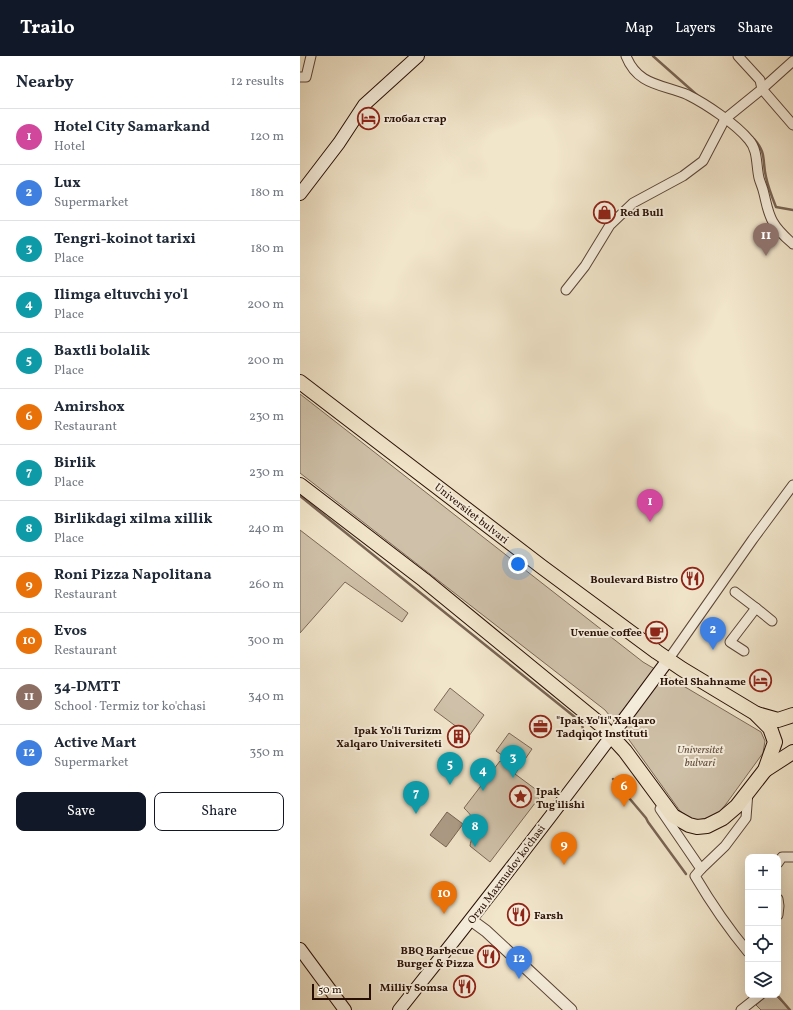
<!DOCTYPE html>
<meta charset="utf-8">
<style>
body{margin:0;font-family:Vollkorn,serif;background:#f2f2f3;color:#1f2937}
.controls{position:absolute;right:12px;bottom:12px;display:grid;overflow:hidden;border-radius:8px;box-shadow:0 4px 16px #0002}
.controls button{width:36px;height:36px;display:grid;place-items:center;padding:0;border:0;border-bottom:1px solid #e0e1e3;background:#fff;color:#1f2937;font:20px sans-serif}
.scale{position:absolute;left:12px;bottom:10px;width:59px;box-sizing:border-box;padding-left:4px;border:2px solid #280f05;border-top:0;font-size:11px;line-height:14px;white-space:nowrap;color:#280f05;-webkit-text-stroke:3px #f6eedd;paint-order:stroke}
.you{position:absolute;left:218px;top:508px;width:14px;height:14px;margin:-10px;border:3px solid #fff;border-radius:50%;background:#1a73e8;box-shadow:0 0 0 6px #1a73e833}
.badge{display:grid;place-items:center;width:26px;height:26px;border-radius:50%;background:#111827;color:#fff;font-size:13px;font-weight:700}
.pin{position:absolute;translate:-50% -33px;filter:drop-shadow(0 1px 2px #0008)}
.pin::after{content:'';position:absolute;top:21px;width:14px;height:12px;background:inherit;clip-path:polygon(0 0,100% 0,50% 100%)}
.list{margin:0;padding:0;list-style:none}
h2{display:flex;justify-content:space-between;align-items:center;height:52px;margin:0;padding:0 16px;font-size:17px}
h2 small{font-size:13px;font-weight:400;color:#747a83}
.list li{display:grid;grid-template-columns:26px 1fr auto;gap:12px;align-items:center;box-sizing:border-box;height:56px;padding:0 16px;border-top:1px solid #e0e1e3}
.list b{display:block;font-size:15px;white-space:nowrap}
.list p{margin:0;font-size:13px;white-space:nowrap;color:#747a83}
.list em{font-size:13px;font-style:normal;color:#747a83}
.actions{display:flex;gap:8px;padding:12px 16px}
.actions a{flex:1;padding:9px 0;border:1px solid #111827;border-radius:8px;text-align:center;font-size:14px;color:#111827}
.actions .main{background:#111827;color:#fff}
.icon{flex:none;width:22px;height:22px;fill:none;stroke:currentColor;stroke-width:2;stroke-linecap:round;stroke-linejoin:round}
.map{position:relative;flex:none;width:493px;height:954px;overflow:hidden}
header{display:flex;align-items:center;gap:24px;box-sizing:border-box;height:56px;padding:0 20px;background:#111827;color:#fff}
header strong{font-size:19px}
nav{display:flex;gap:22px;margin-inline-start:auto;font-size:14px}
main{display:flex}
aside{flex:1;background:#fff}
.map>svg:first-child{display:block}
.green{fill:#cfc1a9;stroke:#7c6857}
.water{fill:#ad9c87;stroke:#786453}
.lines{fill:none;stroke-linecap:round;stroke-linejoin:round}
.stream{stroke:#786453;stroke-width:2.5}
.minor-casing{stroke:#5a4436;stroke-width:11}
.tertiary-casing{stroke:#5a4436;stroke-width:13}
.secondary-casing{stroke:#280f05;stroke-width:14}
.primary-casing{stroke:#280f05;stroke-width:16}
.minor{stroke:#f6eedd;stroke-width:9}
.tertiary{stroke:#f6eedd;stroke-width:11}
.secondary{stroke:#f6eedd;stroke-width:12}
.primary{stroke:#f1e5ca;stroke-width:14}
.labels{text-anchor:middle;stroke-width:4;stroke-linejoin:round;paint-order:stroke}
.poi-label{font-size:11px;font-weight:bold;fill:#280f05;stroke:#f6eedd;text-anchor:end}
.street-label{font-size:11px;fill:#280f05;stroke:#f6eedd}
.park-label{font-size:11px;font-style:italic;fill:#624d3e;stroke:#f6eedd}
</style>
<header>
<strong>Trailo</strong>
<nav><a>Map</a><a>Layers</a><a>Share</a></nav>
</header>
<main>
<aside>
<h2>Nearby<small>12 results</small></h2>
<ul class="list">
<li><span class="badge" style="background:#d1479c">1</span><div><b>Hotel City Samarkand</b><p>Hotel</p></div><em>120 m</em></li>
<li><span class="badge" style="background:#3f7fe0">2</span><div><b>Lux</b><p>Supermarket</p></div><em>180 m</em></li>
<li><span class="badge" style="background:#0f9aa8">3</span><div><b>Tengri-koinot tarixi</b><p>Place</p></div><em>180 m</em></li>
<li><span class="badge" style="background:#0f9aa8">4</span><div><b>Ilimga eltuvchi yo'l</b><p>Place</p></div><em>200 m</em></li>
<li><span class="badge" style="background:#0f9aa8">5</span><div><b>Baxtli bolalik</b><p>Place</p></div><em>200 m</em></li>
<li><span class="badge" style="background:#e8710a">6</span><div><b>Amirshox</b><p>Restaurant</p></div><em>230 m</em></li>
<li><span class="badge" style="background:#0f9aa8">7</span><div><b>Birlik</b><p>Place</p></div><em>230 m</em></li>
<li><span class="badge" style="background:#0f9aa8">8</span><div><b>Birlikdagi xilma xillik</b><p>Place</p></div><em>240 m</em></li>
<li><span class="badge" style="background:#e8710a">9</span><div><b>Roni Pizza Napolitana</b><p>Restaurant</p></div><em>260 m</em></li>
<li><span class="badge" style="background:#e8710a">10</span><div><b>Evos</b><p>Restaurant</p></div><em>300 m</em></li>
<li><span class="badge" style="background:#8d6e63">11</span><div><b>34-DMTT</b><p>School · Termiz tor ko'chasi</p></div><em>340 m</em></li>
<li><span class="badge" style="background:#3f7fe0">12</span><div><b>Active Mart</b><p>Supermarket</p></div><em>350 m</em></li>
</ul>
<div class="actions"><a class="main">Save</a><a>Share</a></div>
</aside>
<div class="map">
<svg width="493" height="954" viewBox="0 0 493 954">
<rect width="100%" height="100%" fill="#f1e5ca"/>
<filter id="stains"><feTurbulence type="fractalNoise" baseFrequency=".005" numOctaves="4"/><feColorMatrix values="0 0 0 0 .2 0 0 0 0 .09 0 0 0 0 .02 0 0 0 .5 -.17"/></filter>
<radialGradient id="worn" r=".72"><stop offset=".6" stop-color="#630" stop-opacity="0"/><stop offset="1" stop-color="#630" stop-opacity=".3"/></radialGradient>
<!-- green -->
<g class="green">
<polygon points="0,338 343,606 461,676 465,685 463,697 426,748 416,760 398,764 390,762 380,755 327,681 305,654 0,417"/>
<polygon points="0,474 108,557 102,566 45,526 0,577"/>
<polygon points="150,632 184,659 169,680 134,654"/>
<path d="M209,677l23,16 -17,25 27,20 -52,68 -20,-16c1,-7 3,-9 5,-15 2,-10 -5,-17 -11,-23l36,-47 3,2 3,-5 -10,-7z"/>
<polygon points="468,939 475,939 490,954 461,954 456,949"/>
</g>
<!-- water -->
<polygon class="water" points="147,756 163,768 146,791 130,779"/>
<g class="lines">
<!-- stream -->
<g class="stream">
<polyline points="353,0 397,39"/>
<path d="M454,83c13,14 8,22 12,38 2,10 6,20 10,30l17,3"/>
<polyline points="0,440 281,666 284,676 287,680"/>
<polyline points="313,723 346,762 348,766 386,818"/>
<polyline points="477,939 490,954"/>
</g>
<defs>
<g id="minor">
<path d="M326,0c12,30 36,28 62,39 18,9 48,29 61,45 9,10 7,25 10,38 1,4 3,8 4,12 3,10 4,22 10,32 5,9 12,15 20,22"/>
<polyline points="438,0 460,24 462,33 493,69"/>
<polyline points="0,21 6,21 11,0"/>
<polyline points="266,234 285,210 310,169 333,147 383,120 403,105 425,63 462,33 493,5"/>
<polyline points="435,536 456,552 430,586 444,595"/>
<polyline points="456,552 472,565"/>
<polyline points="368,604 453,483 493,429"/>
<polyline points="360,753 401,813"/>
<polyline points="478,807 482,801 493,801"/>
<polyline points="478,843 479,850 478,859"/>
<path d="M448,896c-20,-24 -37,-49 -53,-76l6,-7 24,-23 21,-28 2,-26"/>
<polyline points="441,954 460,939"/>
</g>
<polyline id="tertiary" points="171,864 186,875 271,954"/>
<g id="secondary">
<polyline points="0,138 39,87 64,49 118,0"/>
<polyline points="0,893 45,954"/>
<path d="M99,954c92,-115 182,-232 269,-350"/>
</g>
<g id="primary">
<polyline points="0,326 242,511 357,596 382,613 455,657 470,672 475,686 465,714 437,750 423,762 407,770 397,771 389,769 373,760 325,695 301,669 124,524 0,429"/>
<polyline points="457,658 478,664 493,659"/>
<polyline points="465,714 493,696"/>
</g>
</defs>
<!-- minor casing -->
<use href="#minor" class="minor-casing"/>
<!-- tertiary casing -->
<use href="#tertiary" class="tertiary-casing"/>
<!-- secondary casing -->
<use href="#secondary" class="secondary-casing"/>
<!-- primary casing -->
<use href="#primary" class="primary-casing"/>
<!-- minor -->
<use href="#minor" class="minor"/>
<!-- tertiary -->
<use href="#tertiary" class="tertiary"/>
<!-- secondary -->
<use href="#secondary" class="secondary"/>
<!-- primary -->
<use href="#primary" class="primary"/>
</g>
<!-- icons -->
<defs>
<symbol id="hotel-ring" viewBox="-11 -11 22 22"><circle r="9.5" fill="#f6eedd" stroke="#8f2418" stroke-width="1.5"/><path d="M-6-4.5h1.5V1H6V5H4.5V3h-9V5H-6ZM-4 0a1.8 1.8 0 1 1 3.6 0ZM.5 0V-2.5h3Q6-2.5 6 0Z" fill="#8f2418"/></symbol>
<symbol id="shop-ring" viewBox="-11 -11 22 22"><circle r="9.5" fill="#f6eedd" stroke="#8f2418" stroke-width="1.5"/><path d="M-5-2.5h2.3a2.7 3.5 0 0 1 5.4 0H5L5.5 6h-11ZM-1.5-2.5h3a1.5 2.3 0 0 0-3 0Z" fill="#8f2418"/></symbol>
<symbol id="restaurant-ring" viewBox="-11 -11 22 22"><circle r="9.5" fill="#f6eedd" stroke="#8f2418" stroke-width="1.5"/><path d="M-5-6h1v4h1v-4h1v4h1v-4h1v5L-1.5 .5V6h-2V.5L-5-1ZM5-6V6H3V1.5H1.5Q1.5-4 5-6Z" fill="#8f2418"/></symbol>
<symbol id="cafe-ring" viewBox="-11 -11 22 22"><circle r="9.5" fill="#f6eedd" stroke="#8f2418" stroke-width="1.5"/><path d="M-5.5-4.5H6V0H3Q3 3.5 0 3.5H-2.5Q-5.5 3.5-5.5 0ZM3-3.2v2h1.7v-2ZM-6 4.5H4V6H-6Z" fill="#8f2418"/></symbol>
<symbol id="office-ring" viewBox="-11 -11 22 22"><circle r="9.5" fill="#f6eedd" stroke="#8f2418" stroke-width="1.5"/><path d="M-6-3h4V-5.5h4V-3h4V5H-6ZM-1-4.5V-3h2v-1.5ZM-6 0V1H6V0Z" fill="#8f2418"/></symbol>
<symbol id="building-ring" viewBox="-11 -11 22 22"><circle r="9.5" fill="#f6eedd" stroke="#8f2418" stroke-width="1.5"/><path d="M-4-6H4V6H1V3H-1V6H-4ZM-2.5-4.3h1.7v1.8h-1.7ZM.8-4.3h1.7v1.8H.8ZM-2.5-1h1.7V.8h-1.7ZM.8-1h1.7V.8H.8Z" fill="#8f2418"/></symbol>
<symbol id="sight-ring" viewBox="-11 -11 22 22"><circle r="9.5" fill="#f6eedd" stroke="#8f2418" stroke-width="1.5"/><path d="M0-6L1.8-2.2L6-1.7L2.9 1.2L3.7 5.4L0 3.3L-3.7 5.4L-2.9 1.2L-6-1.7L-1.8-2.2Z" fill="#8f2418"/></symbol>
</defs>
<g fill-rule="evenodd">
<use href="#hotel-ring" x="56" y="50" width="25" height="25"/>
<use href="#shop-ring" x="292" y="144" width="25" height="25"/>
<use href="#restaurant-ring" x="380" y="510" width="25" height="25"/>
<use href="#cafe-ring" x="344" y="564" width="25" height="25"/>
<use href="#hotel-ring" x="448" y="612" width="25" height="25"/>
<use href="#office-ring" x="228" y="658" width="25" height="25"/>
<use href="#building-ring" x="146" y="668" width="25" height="25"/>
<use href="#sight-ring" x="208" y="728" width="25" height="25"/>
<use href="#restaurant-ring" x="206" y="846" width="25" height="25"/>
<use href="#restaurant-ring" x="176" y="888" width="25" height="25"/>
<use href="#restaurant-ring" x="152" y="918" width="25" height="25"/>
</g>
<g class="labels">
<!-- poi labels -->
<g class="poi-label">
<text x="84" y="66" text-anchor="start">глобал стар</text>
<text x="320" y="160" text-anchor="start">Red Bull</text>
<text x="378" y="527">Boulevard Bistro</text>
<text x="342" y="580">Uvenue coffee</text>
<text x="446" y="629">Hotel Shahname</text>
<text x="256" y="668" text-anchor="start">"Ipak Yo'li" Xalqaro<tspan x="256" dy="13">Tadqiqot Instituti</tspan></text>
<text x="142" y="678">Ipak Yo'li Turizm<tspan x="142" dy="13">Xalqaro Universiteti</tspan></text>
<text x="236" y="739" text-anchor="start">Ipak<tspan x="236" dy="13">Tug'ilishi</tspan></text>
<text x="234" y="863" text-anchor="start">Farsh</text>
<text x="174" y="898">BBQ Barbecue<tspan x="174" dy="13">Burger &amp; Pizza</tspan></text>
<text x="148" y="935">Milliy Somsa</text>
</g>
<!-- street labels -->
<g class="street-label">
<text transform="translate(172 457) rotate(38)" y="4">Universitet bulvari</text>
<text transform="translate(206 818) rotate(-53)" y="4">Orzu Maxmudov ko'chasi</text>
</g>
<!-- park labels -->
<g class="park-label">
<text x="400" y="697">Universitet<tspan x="400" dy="13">bulvari</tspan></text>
</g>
</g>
<rect width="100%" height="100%" filter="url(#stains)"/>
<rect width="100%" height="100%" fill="url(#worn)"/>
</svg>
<div class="controls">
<button>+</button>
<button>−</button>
<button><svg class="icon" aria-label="locate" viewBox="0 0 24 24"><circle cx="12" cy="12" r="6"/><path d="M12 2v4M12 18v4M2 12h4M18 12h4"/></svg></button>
<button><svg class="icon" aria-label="layers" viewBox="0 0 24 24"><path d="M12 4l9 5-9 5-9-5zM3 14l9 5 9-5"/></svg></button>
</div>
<div class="scale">50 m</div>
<div class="you"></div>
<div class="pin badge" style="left:350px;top:466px;background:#d1479c">1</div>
<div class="pin badge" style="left:413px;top:594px;background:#3f7fe0">2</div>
<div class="pin badge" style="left:213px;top:722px;background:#0f9aa8">3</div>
<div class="pin badge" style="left:183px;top:735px;background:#0f9aa8">4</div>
<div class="pin badge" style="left:150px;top:729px;background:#0f9aa8">5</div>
<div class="pin badge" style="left:324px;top:751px;background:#e8710a">6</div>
<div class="pin badge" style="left:116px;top:758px;background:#0f9aa8">7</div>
<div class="pin badge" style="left:175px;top:791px;background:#0f9aa8">8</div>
<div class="pin badge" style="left:264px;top:809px;background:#e8710a">9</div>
<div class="pin badge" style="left:144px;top:858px;background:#e8710a">10</div>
<div class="pin badge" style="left:466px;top:200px;background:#8d6e63">11</div>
<div class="pin badge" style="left:219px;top:923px;background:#3f7fe0">12</div>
</div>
</main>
